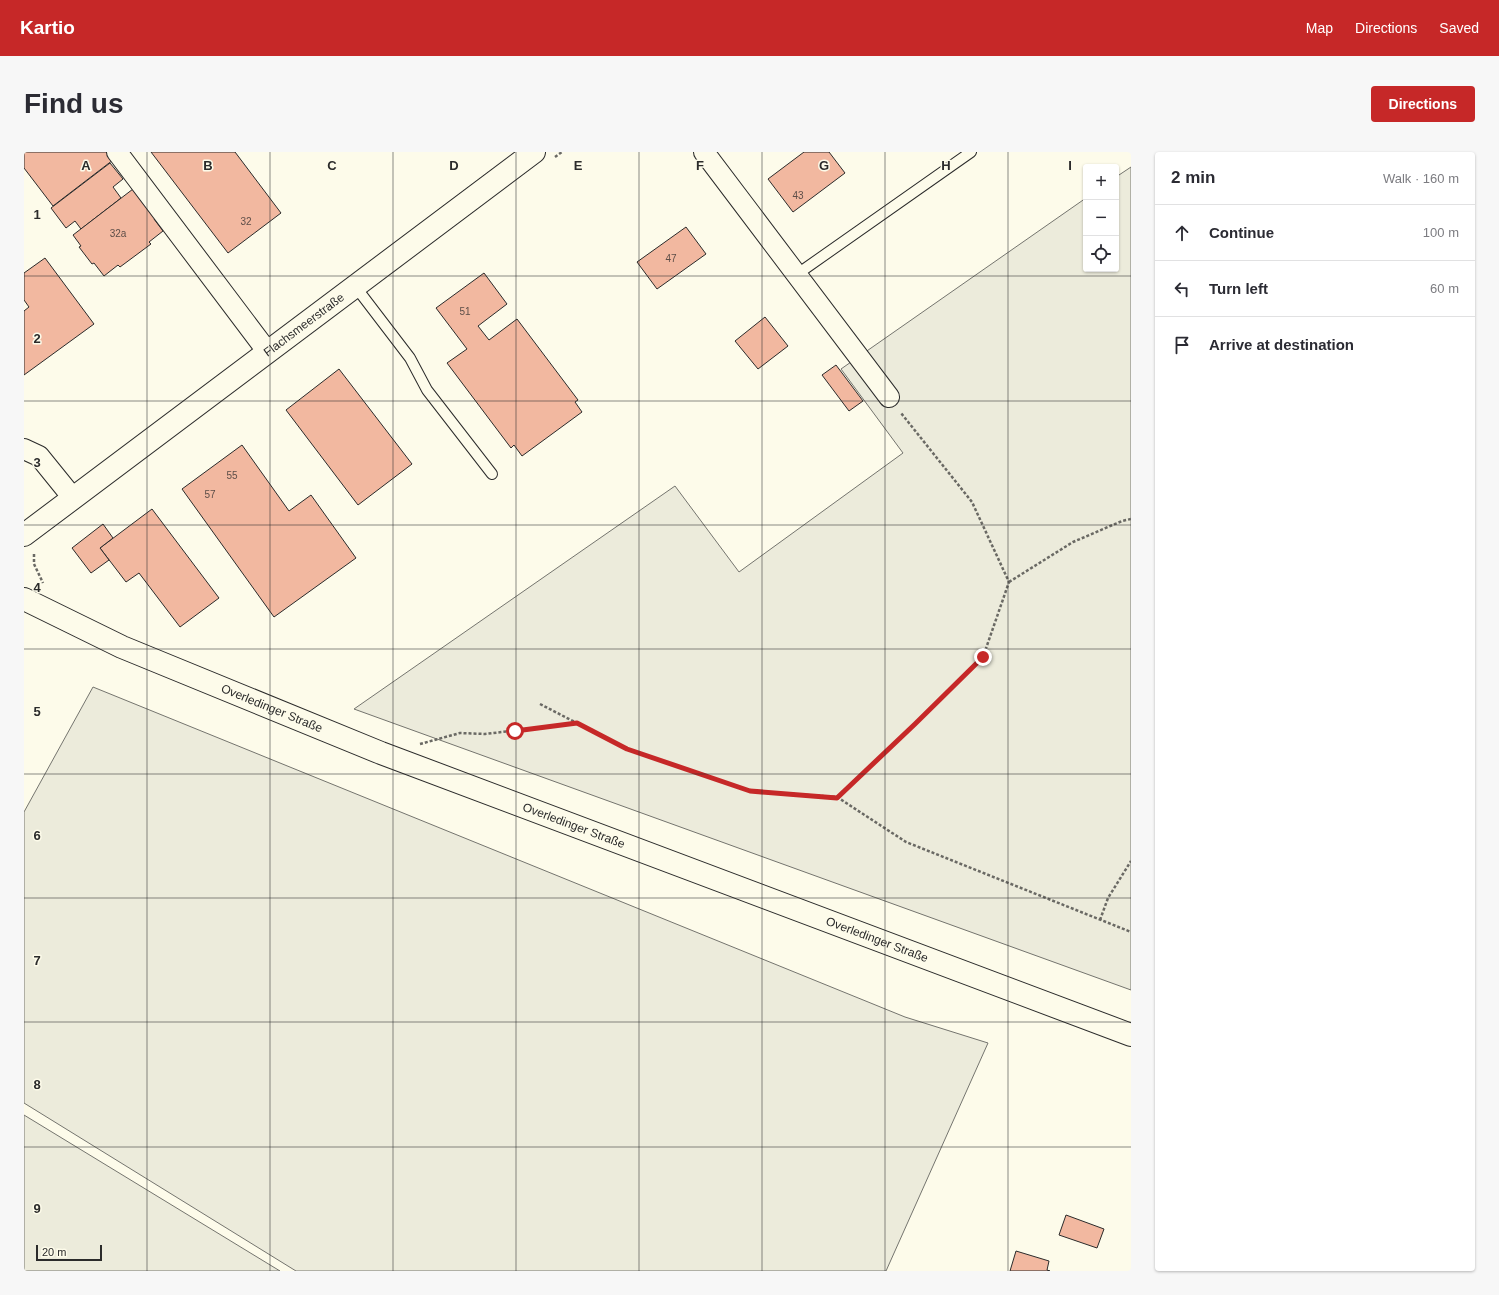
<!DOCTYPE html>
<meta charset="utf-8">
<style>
body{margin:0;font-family:Arial,sans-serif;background:#f7f7f7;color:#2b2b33}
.controls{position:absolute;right:12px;top:12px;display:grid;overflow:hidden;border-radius:4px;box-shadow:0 1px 3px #0004}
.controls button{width:36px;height:36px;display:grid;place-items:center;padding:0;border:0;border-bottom:1px solid #e1e1e2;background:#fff;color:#2b2b33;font:20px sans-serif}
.scale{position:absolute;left:12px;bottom:10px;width:66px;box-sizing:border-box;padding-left:4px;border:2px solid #2b2b2b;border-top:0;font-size:11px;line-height:14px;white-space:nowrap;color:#2b2b2b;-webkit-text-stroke:3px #fdfbea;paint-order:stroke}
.stop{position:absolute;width:12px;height:12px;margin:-9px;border:3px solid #c62828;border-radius:50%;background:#fff}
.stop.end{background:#c62828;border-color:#fff;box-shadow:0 1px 4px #0008}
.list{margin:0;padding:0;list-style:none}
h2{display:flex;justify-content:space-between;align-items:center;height:52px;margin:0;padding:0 16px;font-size:17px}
h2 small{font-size:13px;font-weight:400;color:#7c7c81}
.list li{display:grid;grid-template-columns:26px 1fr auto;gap:12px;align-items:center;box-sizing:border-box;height:56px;padding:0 16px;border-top:1px solid #e1e1e2}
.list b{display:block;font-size:15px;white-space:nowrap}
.list em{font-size:13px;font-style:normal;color:#7c7c81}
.icon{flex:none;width:22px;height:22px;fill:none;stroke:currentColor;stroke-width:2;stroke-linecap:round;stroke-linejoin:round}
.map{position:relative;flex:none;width:1107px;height:1119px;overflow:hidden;border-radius:4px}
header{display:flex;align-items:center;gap:24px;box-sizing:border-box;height:56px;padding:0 20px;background:#c62828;color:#fff}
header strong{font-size:19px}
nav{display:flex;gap:22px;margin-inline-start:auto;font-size:14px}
.intro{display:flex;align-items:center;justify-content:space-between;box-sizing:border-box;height:96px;padding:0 24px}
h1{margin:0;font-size:28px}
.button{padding:10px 18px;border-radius:4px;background:#c62828;color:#fff;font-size:14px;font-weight:700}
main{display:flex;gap:24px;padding:0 24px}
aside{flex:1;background:#fff;border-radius:4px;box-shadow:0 1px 3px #0004}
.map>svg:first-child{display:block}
.green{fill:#ecebdb;stroke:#74746e}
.building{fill:#f2b8a0;stroke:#2b2b2b}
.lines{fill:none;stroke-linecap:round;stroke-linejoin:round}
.service-casing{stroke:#2b2b2b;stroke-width:12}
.minor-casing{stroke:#2b2b2b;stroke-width:22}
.tertiary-casing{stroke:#2b2b2b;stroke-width:24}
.path{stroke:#6a6964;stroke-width:2.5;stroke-dasharray:3 2;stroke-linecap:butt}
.service{stroke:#fdfbea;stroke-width:10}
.minor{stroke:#fdfbea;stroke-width:20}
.tertiary{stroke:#fdfbea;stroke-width:22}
.route{stroke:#c62828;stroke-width:5}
.grid{fill:none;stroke:#2b2b2b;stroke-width:1;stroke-opacity:0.55}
.labels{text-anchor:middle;stroke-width:3;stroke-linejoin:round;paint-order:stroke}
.number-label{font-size:10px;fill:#5d4e48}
.street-label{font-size:12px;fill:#2b2b2b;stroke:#fdfbea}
.grid-label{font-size:13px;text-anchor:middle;font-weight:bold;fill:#2b2b2b;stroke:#fdfbea;stroke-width:3;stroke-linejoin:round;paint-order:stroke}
</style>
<header>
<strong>Kartio</strong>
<nav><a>Map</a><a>Directions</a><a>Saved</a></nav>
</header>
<div class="intro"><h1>Find us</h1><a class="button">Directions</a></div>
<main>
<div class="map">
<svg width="1107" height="1119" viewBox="0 0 1107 1119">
<rect width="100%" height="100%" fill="#fdfbea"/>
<!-- green -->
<g class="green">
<polygon points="1107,15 1107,838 330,557 651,334 715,420 879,301 817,217 1062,46 1062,117 1092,117 1092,25"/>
<polygon points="69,535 881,865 964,891 862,1119 272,1119 0,951 0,660"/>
<polygon points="0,963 256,1119 0,1119"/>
</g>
<!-- building -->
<g class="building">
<polygon points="0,0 83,0 89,8 29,54 0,16"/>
<polygon points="127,0 211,0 257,61 204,101"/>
<polygon points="780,0 805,0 821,21 769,60 744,27"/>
<polygon points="86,11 99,27 89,35 97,46 57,77 51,69 42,76 27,56"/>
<polygon points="109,37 132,65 130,67 139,79 125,90 127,92 96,115 94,113 80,124 70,111 68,112 55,95 57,94 49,83"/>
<polygon points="662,75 682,102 633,137 613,110"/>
<polygon points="21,106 70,172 0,223 0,159 5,155 0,148 0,121"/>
<polygon points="460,121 483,152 454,174 465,188 493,167 554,248 551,250 558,260 498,304 490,293 487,296 423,211 443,197 412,156"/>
<polygon points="741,165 764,194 734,217 711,189"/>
<polygon points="812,213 839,249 825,259 798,223"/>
<polygon points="315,217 388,312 334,353 262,258"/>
<polygon points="218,293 265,359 287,343 332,406 250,465 158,337"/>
<polygon points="128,357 195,446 156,475 115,421 102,430 76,396"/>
<polygon points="79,372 89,386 76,396 85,408 67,421 48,396"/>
<polygon points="1042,1063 1080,1077 1073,1096 1035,1083"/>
<polygon points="992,1099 1025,1109 1023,1118 1026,1119 986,1119"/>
</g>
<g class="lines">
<defs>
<g id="service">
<polyline points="772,123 947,0"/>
<polyline points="331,134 386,206 403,238 468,322"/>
</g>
<g id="minor">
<polyline points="93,0 243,199"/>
<polyline points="680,0 865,245"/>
<polyline points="0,297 15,304 49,346"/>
</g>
<g id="tertiary">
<path id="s1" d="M0,383l510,-383"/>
<path id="s2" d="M0,447l98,48 259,106 750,282"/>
</g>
</defs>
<!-- service casing -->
<use href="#service" class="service-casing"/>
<!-- minor casing -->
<use href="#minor" class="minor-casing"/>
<!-- tertiary casing -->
<use href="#tertiary" class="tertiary-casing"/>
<!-- path -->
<g class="path">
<polyline points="531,5 538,0"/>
<polyline points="10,402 10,412 19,431"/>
<polyline points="985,430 1049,390 1098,369 1107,367"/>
<polyline points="516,552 603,597 726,639 813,645 882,690 1107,780"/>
<polyline points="396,592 436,581 461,582 553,571"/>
<polyline points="813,645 891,572 959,505 985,430 948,350 877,261"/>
<polyline points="1076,768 1084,746 1107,709"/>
</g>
<!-- service -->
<use href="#service" class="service"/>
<!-- minor -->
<use href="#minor" class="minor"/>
<!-- tertiary -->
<use href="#tertiary" class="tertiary"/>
</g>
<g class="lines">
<!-- route -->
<polyline class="route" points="491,579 553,571 603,597 726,639 813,646 891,572 959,505"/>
</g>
<!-- grid -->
<path class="grid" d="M123,0v1119M246,0v1119M369,0v1119M492,0v1119M615,0v1119M738,0v1119M861,0v1119M984,0v1119M0,124h1107M0,249h1107M0,373h1107M0,497h1107M0,622h1107M0,746h1107M0,870h1107M0,995h1107"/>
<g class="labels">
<!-- number labels -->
<g class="number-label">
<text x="774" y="47">43</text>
<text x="222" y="73">32</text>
<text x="94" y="85">32a</text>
<text x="647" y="110">47</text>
<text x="441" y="163">51</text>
<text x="208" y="327">55</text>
<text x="186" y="346">57</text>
</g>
<!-- street labels -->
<g class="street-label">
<text dy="4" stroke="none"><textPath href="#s1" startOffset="350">Flachsmeerstraße</textPath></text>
<text dy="4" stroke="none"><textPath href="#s2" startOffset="271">Overledinger Straße</textPath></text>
<text dy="4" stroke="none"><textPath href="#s2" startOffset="595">Overledinger Straße</textPath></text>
<text dy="4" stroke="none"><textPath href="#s2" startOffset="919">Overledinger Straße</textPath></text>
</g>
</g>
<g class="grid-label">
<text x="62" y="18">A</text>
<text x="184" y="18">B</text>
<text x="308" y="18">C</text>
<text x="430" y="18">D</text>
<text x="554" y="18">E</text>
<text x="676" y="18">F</text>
<text x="800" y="18">G</text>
<text x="922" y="18">H</text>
<text x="1046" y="18">I</text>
<text x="13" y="67">1</text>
<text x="13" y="191">2</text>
<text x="13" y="315">3</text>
<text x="13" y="440">4</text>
<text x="13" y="564">5</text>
<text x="13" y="688">6</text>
<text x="13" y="813">7</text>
<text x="13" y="937">8</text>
<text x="13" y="1061">9</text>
</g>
</svg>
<div class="controls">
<button>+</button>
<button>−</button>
<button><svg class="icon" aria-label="locate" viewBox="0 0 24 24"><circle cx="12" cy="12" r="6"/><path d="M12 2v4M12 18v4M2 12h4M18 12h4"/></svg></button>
</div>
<div class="scale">20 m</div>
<div class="stop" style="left:491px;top:579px"></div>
<div class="stop end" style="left:959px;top:505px"></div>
</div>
<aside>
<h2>2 min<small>Walk · 160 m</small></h2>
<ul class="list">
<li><svg class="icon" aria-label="ahead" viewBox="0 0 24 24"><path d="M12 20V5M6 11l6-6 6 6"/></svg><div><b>Continue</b></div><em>100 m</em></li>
<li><svg class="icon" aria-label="left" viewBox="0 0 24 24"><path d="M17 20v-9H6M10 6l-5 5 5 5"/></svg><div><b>Turn left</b></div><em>60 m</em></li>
<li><svg class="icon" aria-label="arrive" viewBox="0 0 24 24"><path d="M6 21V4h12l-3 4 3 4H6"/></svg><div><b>Arrive at destination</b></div></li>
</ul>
</aside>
</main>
